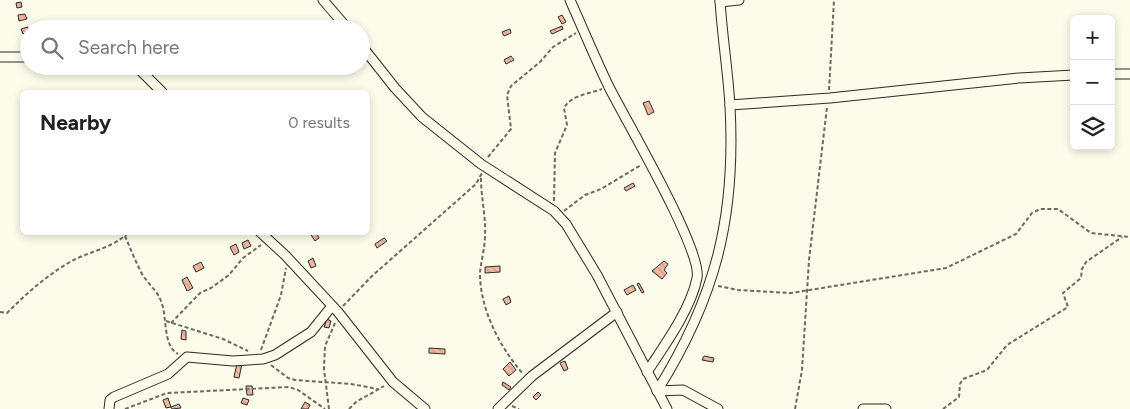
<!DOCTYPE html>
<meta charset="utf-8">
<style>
body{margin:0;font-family:Figtree,sans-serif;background:#f2f2f2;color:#222}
.controls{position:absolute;right:15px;top:15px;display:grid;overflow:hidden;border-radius:8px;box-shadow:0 2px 8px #0003}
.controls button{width:45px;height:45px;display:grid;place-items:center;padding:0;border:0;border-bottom:1px solid #e0e0e0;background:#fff;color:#222;font:25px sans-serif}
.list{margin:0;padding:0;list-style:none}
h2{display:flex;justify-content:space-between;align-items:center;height:65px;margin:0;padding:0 20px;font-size:21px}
h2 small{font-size:16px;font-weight:400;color:#767676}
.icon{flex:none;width:28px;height:28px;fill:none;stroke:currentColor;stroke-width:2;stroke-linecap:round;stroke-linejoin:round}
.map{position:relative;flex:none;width:1130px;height:409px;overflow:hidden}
.search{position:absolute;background:#fff;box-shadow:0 2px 8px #0003;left:20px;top:20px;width:350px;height:55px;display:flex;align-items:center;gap:12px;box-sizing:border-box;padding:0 18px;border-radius:28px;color:#767676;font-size:19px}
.panel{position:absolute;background:#fff;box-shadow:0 2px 8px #0003;left:20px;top:90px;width:350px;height:145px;border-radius:8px}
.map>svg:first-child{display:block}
.building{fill:url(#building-back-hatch);stroke:#2b2b2b}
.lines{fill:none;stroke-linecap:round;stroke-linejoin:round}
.street-casing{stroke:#2b2b2b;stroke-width:11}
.path{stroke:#6a6964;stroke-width:2;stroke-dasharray:4 2.5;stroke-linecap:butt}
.street{stroke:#fdfbea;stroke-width:9}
</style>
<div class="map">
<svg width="1130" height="409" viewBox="0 0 1130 409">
<defs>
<pattern id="building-back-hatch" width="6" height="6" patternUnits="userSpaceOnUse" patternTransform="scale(1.25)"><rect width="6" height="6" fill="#f2b8a0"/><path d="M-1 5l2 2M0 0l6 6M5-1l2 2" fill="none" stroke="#d09e8a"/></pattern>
</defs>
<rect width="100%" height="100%" fill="#fdfbea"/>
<!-- building -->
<g class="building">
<polygon points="21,2 22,7 17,8 16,3"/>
<polygon points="25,14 27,19 19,21 18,15"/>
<polygon points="562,15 566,22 562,24 558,17"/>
<polygon points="562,26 563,29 552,34 550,31"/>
<polygon points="28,27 29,33 23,34 21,29"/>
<polygon points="510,29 511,33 504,36 502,32"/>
<polygon points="511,56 514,60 506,64 504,60"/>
<polygon points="87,66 96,66 99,70 92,74"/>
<polygon points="649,101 654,112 648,115 643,103"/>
<polygon points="633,183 635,186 626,191 624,188"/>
<polygon points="316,232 319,238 315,241 311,235"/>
<polygon points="384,238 387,241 377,248 375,244"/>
<polygon points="248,240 251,246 244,249 242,243"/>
<polygon points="236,244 239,252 234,255 230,247"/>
<polygon points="313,258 316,266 311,268 308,261"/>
<polygon points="664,261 668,264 664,270 667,273 662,279 652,271"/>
<polygon points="201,262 204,268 196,272 193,266"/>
<polygon points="500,266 500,272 485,273 485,267"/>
<polygon points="187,277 193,288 187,291 182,280"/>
<polygon points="639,283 644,292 642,293 637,284"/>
<polygon points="633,285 636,290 627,295 624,290"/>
<polygon points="509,296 511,302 506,305 503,299"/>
<polygon points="327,319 331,321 329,328 324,327"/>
<polygon points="182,330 186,331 186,340 181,339"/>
<polygon points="429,348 445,349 445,354 429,353"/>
<polygon points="704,356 714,358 713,362 702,360"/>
<polygon points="565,361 568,369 564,371 560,363"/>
<polygon points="510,362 516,370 509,376 503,369"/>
<polygon points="237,363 242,364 239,378 234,377"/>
<polygon points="503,382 511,387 509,390 502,385"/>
<polygon points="246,386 252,386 253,395 247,395"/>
<polygon points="538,392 541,395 536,400 533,397"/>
<polygon points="168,398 171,407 166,408 163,400"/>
<polygon points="243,398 249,400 247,405 241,403"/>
<polygon points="305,402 310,405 308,409 301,409"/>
<polygon points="179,404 181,408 172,409 171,407"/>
</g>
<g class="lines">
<defs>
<g id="street">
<polyline points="323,0 348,29"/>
<path d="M570,0c13,29 25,58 39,87 16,32 94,164 88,191 -6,31 -33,68 -50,94"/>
<polyline points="720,2 739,0"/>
<polyline points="361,45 395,88 422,117 481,164 554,211 566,224 597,275 667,409"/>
<polyline points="0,57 29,57"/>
<polyline points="136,66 162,92"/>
<polyline points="1111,74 1130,74"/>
<polyline points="730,105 830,98 1019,78 1074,75"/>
<polyline points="260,232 285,255 338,312 393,382 425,409"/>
<path d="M657,391c59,-94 79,-174 73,-285 -2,-35 -8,-71 -10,-106"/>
<polyline points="657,391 683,390 718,409"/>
<polyline points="109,409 110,400 114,397 168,374 187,357 233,361 263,359 275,355 311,332 332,306"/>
<polyline points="498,409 532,376 617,312"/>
<polyline points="863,409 886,409"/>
</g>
</defs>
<!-- street casing -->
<use href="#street" class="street-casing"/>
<!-- path -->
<g class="path">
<polyline points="829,90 834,0"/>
<polyline points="488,157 511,129 507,95 511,86 540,62 553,47 576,33"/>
<path d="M481,178c0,20 5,38 4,57 0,13 -4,26 -5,38 0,37 20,74 43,101"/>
<path d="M554,201l1,-48 12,-28 -3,-17c7,-13 25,-14 38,-19"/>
<polyline points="564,211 585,195 601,189 641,165"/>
<path d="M125,236c5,12 10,24 16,36 6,12 17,18 21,32 5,14 1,42 16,50"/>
<polyline points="718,286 738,290 791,293 946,268 1016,234 1032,213 1040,209 1058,209 1091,233 1130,237"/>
<polyline points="343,306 372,276 476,184 482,173"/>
<path d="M0,312l7,1c20,-20 39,-37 63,-51 19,-11 42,-13 59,-30"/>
<polyline points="166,321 223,339 248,351"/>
<polyline points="171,323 200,293 211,288 229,275 243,258 261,245"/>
<polyline points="261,350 281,295 286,268"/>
<polyline points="271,365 288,378 295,380 351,384 378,389"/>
<polyline points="512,406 519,409"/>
<polyline points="125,409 167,393 289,387 298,390 325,409"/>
<polyline points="329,409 324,369 325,346 335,323"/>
<polyline points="349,409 356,402 384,386"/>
<polyline points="795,409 802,370 809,260 827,107"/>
<polyline points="943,409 959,397 960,384 963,379 987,370 1007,345 1068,307 1063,293 1081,278 1082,269 1086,262 1122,237"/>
</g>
<!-- street -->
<use href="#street" class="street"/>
</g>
</svg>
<div class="controls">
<button>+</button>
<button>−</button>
<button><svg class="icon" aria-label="layers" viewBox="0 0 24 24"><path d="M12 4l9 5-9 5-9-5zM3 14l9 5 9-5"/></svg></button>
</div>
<div class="search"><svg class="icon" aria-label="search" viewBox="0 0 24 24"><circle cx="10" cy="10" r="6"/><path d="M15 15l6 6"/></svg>Search here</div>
<section class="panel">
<h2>Nearby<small>0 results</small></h2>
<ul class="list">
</ul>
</section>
</div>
